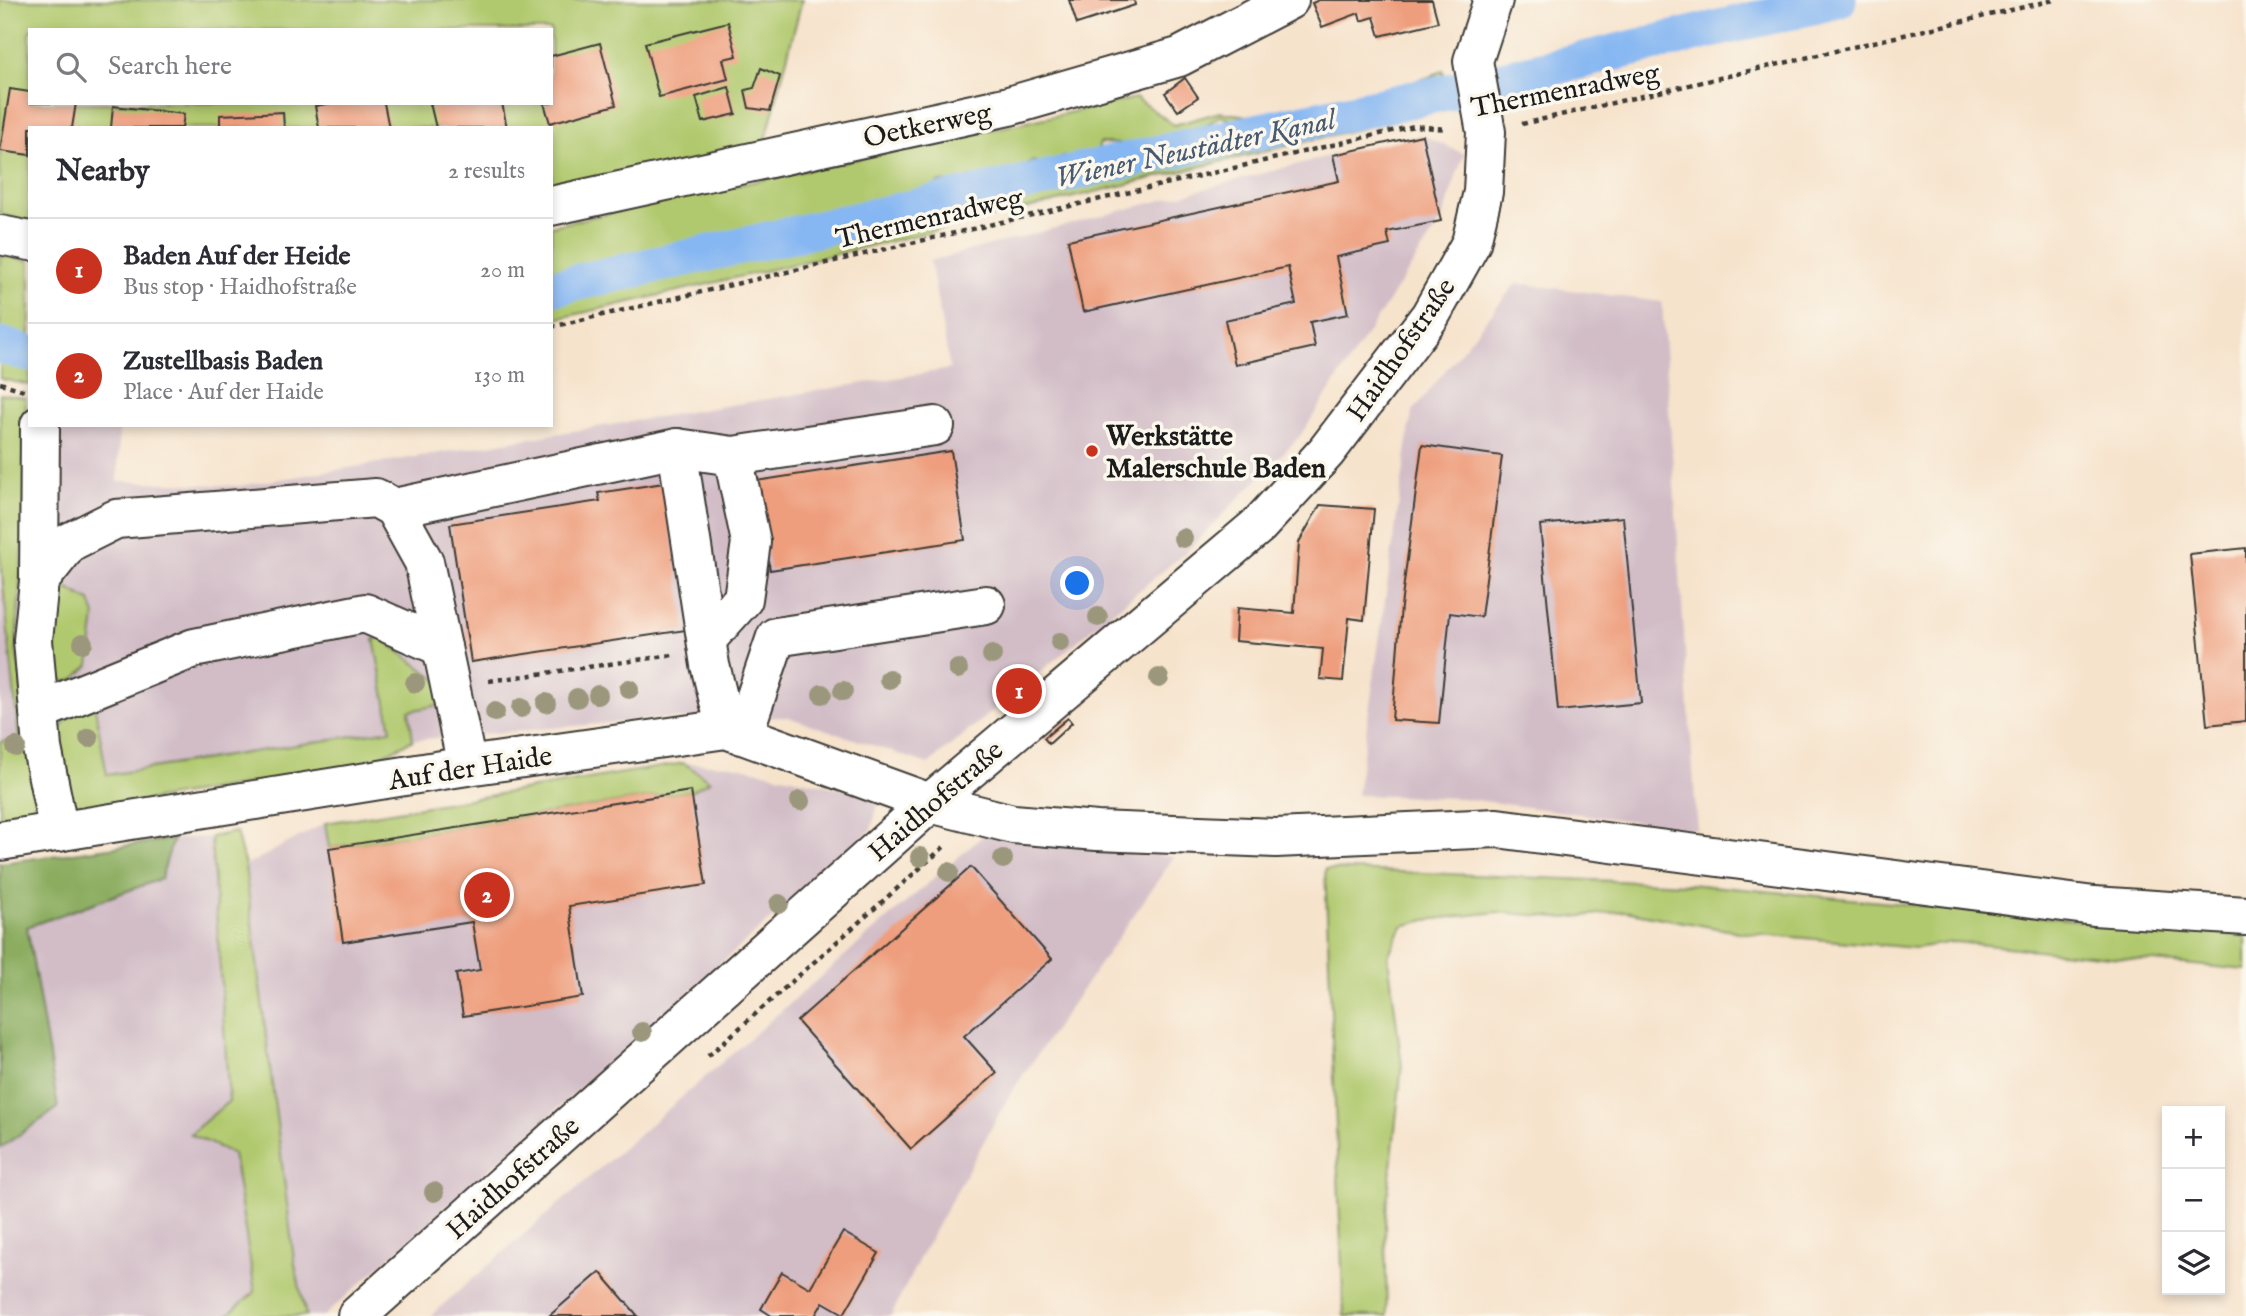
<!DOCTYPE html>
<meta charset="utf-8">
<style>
body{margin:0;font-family:"IM FELL English",serif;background:#f2f2f3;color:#2b2b33}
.controls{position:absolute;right:21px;bottom:21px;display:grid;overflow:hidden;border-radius:0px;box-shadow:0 4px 10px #0003}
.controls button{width:63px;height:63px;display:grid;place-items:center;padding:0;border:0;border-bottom:2px solid #e1e1e2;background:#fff;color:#2b2b33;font:35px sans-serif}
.you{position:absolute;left:1078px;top:584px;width:24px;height:24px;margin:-18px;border:5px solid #fff;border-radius:50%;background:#1a73e8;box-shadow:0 0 0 10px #1a73e833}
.badge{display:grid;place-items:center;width:46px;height:46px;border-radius:50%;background:#c8321e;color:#fff;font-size:23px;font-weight:700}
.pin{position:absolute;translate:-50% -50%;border:4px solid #fff;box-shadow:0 2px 7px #0006}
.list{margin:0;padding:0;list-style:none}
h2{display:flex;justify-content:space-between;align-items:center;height:91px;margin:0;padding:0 28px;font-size:30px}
h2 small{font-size:23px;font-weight:400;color:#7c7c81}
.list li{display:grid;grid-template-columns:46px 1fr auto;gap:21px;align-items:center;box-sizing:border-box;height:105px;padding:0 28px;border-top:2px solid #e1e1e2}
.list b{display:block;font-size:26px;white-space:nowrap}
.list p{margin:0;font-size:23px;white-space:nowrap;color:#7c7c81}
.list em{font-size:23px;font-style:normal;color:#7c7c81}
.icon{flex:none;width:38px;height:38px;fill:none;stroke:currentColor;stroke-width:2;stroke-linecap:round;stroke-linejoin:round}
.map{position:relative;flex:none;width:2246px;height:1316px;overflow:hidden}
.search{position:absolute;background:#fff;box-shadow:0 4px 10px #0003;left:28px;top:28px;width:525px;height:77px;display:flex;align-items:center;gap:18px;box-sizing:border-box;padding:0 24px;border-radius:0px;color:#7c7c81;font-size:26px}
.panel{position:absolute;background:#fff;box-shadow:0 4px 10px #0003;left:28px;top:126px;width:525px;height:301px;border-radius:0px}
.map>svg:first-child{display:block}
.industrial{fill:#d2bdc7}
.green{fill:#b1c96e;stroke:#667245;stroke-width:2;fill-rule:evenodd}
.forest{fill:#8cad61;stroke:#54643e;stroke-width:2}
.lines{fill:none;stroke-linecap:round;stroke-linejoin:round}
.canal{stroke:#87b7f2;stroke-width:37}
.building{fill:#ee9e7d}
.minor-casing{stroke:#3d3a36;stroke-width:42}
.path{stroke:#3d3a36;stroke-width:4.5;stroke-dasharray:5 5;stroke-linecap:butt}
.minor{stroke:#fff;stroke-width:38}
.tree{fill:#9b977b}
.poi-dot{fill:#c8321e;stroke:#fbf7ec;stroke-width:2.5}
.labels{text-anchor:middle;stroke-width:7;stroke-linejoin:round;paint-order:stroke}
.street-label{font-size:28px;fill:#1c1c1c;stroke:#fbf7ec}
.poi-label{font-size:28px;font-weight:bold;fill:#1c1c1c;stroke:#fbf7ec;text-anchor:start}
.water-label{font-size:30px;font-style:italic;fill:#475a72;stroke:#fbf7ec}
</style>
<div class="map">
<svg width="2246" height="1316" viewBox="0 0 2246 1316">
<rect width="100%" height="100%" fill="#fbf7ec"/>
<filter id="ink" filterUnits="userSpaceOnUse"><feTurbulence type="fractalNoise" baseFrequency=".0143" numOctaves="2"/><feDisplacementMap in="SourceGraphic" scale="14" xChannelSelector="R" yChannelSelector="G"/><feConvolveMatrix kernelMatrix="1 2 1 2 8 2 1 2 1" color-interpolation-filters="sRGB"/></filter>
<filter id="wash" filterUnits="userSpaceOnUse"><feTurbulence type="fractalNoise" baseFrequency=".00686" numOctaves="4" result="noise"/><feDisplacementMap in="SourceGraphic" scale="28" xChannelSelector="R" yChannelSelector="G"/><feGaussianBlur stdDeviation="1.57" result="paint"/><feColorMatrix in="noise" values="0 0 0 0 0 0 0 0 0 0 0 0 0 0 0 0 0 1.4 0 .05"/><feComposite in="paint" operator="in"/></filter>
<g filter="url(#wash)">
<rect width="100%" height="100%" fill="#f6e3cc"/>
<!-- industrial -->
<g class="industrial">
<polygon points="1422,135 1464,154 1441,221 1300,436 1187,551 928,764 788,717 656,719 413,740 408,711 374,639 392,730 107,775 94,703 54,740 0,821 0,406 30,425 119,425 118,481 239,486 950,369 930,261 1333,155"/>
<polygon points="1516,283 1662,302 1697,830 1461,798 1357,795 1412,412"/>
<polygon points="684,763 732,765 880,797 871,830 324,1316 306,1316 294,1260 245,866 325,823"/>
<polygon points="986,833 1174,857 1010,1094 920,1257 891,1316 430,1316"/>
<polygon points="211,837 233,1154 255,1292 226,1316 0,1316 0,1148 58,1108 27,927 161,879 173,839"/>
</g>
<!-- green -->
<g class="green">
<path d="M0,0h802l-38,147 -213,46v-65h-521v94l-30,-8zM30,30h521v73h-521z"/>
<path d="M1443,70l8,37c-300,70 -599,146 -900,213v-26l104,-24 99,-18 171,-41 67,-4 13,-13 253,-59 177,-38 -2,-9 -110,27 -70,12 -33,-11 -45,29 -75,-2 -4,12 -33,1 -9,11 -21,-6 -27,15 -31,8 -6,-7 -4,5h-26l-18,16 -294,68 -63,8 -13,-5v-43l585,-128 38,27 46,-13 27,4 112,-19 70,-20z"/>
<polygon points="0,255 30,261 30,338 0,329"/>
<polygon points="0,359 30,368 30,385 0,379"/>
<polygon points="0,394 26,398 25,500 16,650 44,813 0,821 0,742 19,738 0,554"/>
<polygon points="55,582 90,601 95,616 89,665 75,679 67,682 47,674"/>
<polygon points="380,637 441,683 444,704 409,711 413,740 361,766 100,808 82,808 70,802 54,740 66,720 94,702 107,775 391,730 374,639"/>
<polygon points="684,763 710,781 691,791 329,848 325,823"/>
<polygon points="236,832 245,866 294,1260 306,1316 226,1316 255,1292 233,1154 190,1134 229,1101 211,837"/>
<polygon points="1325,869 1689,884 2246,936 2246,970 1954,942 1915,948 1738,932 1624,911 1566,918 1498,912 1426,920 1402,926 1388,956 1402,1065 1385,1223 1387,1316 1344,1316"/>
</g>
<!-- forest -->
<polygon class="forest" points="173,839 161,879 27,927 58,1108 0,1148 0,863"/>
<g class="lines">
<!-- canal -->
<g class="canal">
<polyline points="551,288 1242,135 1452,91 1838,0"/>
<polyline points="0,345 30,354"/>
</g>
</g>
<g id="blocks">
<!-- building -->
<g class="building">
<polygon points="1069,0 1134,0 1135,5 1077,24"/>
<polygon points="1319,0 1432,0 1438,22 1380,36 1374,17 1361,21 1359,13 1322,27 1312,3"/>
<polygon points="728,22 737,56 723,59 728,79 659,97 645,43"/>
<polygon points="600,43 616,105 550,123 544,103 551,103 551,56"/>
<polygon points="761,68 780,76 770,111 749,108 745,90 754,88"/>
<polygon points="1185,78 1198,97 1178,111 1165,93"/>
<polygon points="729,87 736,114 703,122 696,97"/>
<polygon points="10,89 30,92 30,103 76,103 72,128 30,128 30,155 0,151"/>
<polygon points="332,103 384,103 389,128 319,128 315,106"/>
<polygon points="430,103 502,103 507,128 436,128"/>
<polygon points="113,106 184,114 182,128 111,128"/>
<polygon points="283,112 284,128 220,128 220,115"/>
<polygon points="1422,135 1441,221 1387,232 1390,245 1336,257 1348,314 1310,322 1315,347 1235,365 1225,320 1296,304 1288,267 1083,312 1068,240 1339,181 1333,155"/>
<polygon points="1422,445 1502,456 1481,617 1450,613 1439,723 1392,720 1401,606"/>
<polygon points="951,451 965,540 770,570 756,481"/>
<polygon points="664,483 686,630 471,662 450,524 600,501 598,493"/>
<polygon points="1320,505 1374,509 1364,620 1349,618 1343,681 1320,679 1323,649 1235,641 1237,608 1294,613 1299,542"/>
<polygon points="1623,517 1641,703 1558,711 1540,525"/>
<polygon points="2246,548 2246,721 2207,725 2190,554"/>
<polygon points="1068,718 1072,723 1049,744 1044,738"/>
<polygon points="691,791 706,885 569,906 583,997 463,1016 456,974 480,970 472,922 343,942 329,848"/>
<polygon points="971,867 1052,959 964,1036 997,1073 911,1149 797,1021"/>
<polygon points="843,1232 879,1253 844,1314 823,1302 815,1316 772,1316 761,1309 782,1272 810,1288"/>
<polygon points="600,1272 638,1316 549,1316"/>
</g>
</g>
</g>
<g filter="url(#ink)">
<use href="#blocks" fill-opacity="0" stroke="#3d3a36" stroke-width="2"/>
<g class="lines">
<defs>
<g id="minor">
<polyline points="551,206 1009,106 1179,57 1289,0"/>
<polyline points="0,235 30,241"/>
<polyline points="677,448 733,456 751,542 743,599 707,639"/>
<polyline points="733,456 935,426"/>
<polyline points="394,508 677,448 710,665 726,729"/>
<polyline points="39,581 40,425"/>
<polyline points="39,711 194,648 365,613 442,647"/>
<polyline points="743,735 776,637 986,605"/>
<polyline points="59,832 42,748 33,640 39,581 70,542 116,519 376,498 394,508 424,562 467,766"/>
<polyline points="0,841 467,766 726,729 930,803 1013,824 1097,831 1276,838 1497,828 2094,906 2246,916"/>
<polyline points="357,1316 930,803 1259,525 1326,452 1430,316 1471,243 1483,192 1486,132 1473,61 1493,0"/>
</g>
</defs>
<!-- minor casing -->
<use href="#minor" class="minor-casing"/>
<!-- path -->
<g class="path">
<polyline points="1522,124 2054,0"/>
<polyline points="551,327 1414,126 1447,129"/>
<polyline points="0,383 26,391"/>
<polyline points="489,681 673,655"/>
<polyline points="708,1056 945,846"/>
</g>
<!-- minor -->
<use href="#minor" class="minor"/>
</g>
<!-- trees -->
<g class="tree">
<circle cx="1183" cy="538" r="10"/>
<circle cx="1098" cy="617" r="10"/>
<circle cx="1060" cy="642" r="10"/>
<circle cx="83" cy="643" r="10"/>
<circle cx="992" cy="655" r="10"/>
<circle cx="958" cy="669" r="10"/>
<circle cx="1159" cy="678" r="10"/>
<circle cx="889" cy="679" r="10"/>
<circle cx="1010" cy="682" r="10"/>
<circle cx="415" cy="683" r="10"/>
<circle cx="629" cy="689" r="10"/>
<circle cx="843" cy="691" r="10"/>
<circle cx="822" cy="694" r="10"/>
<circle cx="598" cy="695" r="10"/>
<circle cx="577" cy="698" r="10"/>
<circle cx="546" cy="703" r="10"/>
<circle cx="521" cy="708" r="10"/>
<circle cx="495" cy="712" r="10"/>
<circle cx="89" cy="738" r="10"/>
<circle cx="16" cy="747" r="10"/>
<circle cx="800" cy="801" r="10"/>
<circle cx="920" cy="857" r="10"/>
<circle cx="1003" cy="859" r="10"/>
<circle cx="949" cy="872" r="10"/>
<circle cx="779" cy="904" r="10"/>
<circle cx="642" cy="1032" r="10"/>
<circle cx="434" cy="1192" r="10"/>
</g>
</g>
<!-- markers -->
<circle class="poi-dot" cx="1092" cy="451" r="7"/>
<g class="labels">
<!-- street labels -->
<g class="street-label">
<text transform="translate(1565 89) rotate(-11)" y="10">Thermenradweg</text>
<text transform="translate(927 124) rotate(-12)" y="10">Oetkerweg</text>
<text transform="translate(929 217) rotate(-13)" y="10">Thermenradweg</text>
<text transform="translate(1400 349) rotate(-55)" y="10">Haidhofstraße</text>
<text transform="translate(470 767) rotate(-9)" y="10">Auf der Haide</text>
<text transform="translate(935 800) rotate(-41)" y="10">Haidhofstraße</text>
<text transform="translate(512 1177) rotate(-42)" y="10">Haidhofstraße</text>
</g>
<!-- poi labels -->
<g class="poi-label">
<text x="1106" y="445">Werkstätte<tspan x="1106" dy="32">Malerschule Baden</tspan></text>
</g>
<!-- water labels -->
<g class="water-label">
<text transform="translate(1195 148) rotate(-12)" y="10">Wiener Neustädter Kanal</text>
</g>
</g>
</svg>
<div class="controls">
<button>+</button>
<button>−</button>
<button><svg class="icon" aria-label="layers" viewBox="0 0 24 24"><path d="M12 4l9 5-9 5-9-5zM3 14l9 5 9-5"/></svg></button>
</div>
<div class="you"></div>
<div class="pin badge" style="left:1019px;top:691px">1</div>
<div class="pin badge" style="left:487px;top:895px">2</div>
<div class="search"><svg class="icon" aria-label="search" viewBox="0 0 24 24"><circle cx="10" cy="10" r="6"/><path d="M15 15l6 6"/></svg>Search here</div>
<section class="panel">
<h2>Nearby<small>2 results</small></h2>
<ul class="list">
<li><span class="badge">1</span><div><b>Baden Auf der Heide</b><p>Bus stop · Haidhofstraße</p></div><em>20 m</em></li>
<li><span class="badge">2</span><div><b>Zustellbasis Baden</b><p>Place · Auf der Haide</p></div><em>130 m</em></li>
</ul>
</section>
</div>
